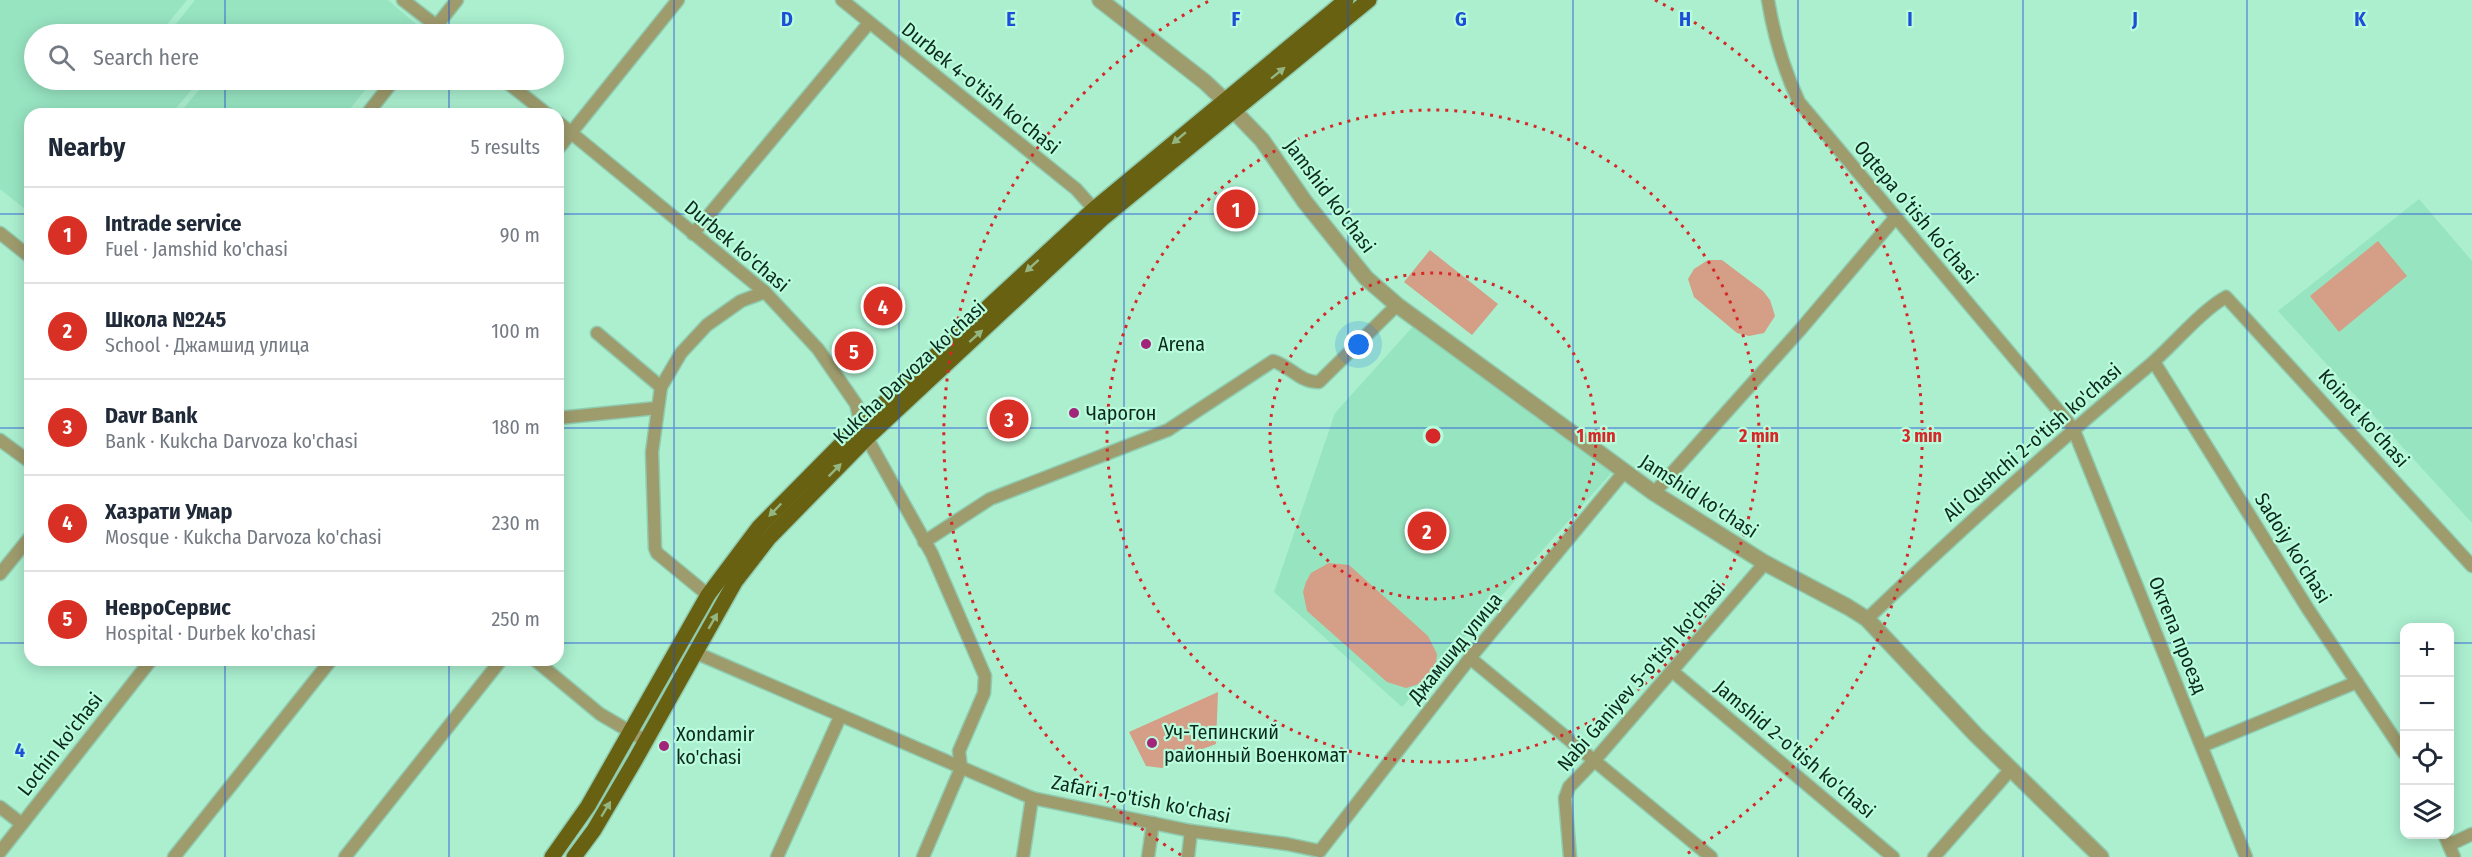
<!DOCTYPE html>
<meta charset="utf-8">
<style>
body{margin:0;font-family:"Fira Sans Condensed",sans-serif;background:#f2f2f3;color:#1f2937}
.controls{position:absolute;right:18px;bottom:18px;display:grid;overflow:hidden;border-radius:12px;box-shadow:0 3px 15px #0003}
.controls button{width:54px;height:54px;display:grid;place-items:center;padding:0;border:0;border-bottom:2px solid #e0e1e3;background:#fff;color:#1f2937;font:30px sans-serif}
.you{position:absolute;left:1359px;top:345px;width:21px;height:21px;margin:-15px;border:4px solid #fff;border-radius:50%;background:#1a73e8;box-shadow:0 0 0 9px #1a73e833}
.badge{display:grid;place-items:center;width:39px;height:39px;border-radius:50%;background:#d93025;color:#fff;font-size:20px;font-weight:700}
.pin{position:absolute;translate:-50% -50%;border:3px solid #fff;box-shadow:0 2px 6px #0006}
.list{margin:0;padding:0;list-style:none}
h2{display:flex;justify-content:space-between;align-items:center;height:78px;margin:0;padding:0 24px;font-size:26px}
h2 small{font-size:20px;font-weight:400;color:#747a83}
.list li{display:grid;grid-template-columns:39px 1fr auto;gap:18px;align-items:center;box-sizing:border-box;height:96px;padding:0 24px;border-top:2px solid #e0e1e3}
.list b{display:block;font-size:22px;white-space:nowrap}
.list p{margin:0;font-size:20px;white-space:nowrap;color:#747a83}
.list em{font-size:20px;font-style:normal;color:#747a83}
.icon{flex:none;width:33px;height:33px;fill:none;stroke:currentColor;stroke-width:2;stroke-linecap:round;stroke-linejoin:round}
.map{position:relative;flex:none;width:2472px;height:857px;overflow:hidden}
.search{position:absolute;background:#fff;box-shadow:0 3px 15px #0003;left:24px;top:24px;width:540px;height:66px;display:flex;align-items:center;gap:15px;box-sizing:border-box;padding:0 21px;border-radius:33px;color:#747a83;font-size:22px}
.panel{position:absolute;background:#fff;box-shadow:0 3px 15px #0003;left:24px;top:108px;width:540px;height:558px;border-radius:18px}
.map>svg:first-child{display:block}
.built{fill:#97e4c1}
.green{fill:#d49e87}
.lines{fill:none;stroke-linecap:round;stroke-linejoin:round}
.minor-casing{stroke:#8fcbaf;stroke-width:15}
.tertiary-casing{stroke:#8fcbaf;stroke-width:18}
.primary-casing{stroke:#8fcbaf;stroke-width:18}
.minor{stroke:#9e9b6d;stroke-width:12}
.tertiary{stroke:#9e9b6d;stroke-width:15}
.primary{stroke:#686111;stroke-width:15}
.oneway{fill:#94b681}
.grid{fill:none;stroke:#1d4ed8;stroke-width:1.5;stroke-opacity:0.55}
.ring{fill:none;stroke:#d62828;stroke-width:3;stroke-dasharray:3 6}
.poi-dot{fill:#a22579;stroke:#b8fcdc;stroke-width:2}
.labels{text-anchor:middle;stroke-width:4.5;stroke-linejoin:round;paint-order:stroke}
.street-label{font-size:20px;fill:#0d291e;stroke:#b8fcdc}
.poi-label{font-size:20px;fill:#0d291e;stroke:#b8fcdc;text-anchor:start}
.grid-label{font-size:20px;text-anchor:middle;font-weight:bold;fill:#1d4ed8;stroke:#b8fcdc;stroke-width:4.5;stroke-linejoin:round;paint-order:stroke}
.centre{fill:#d62828;stroke:#b8fcdc;stroke-width:3}
.ring-label{font-size:18px;text-anchor:middle;font-weight:bold;fill:#d62828;stroke:#b8fcdc;stroke-width:4.5;stroke-linejoin:round;paint-order:stroke}
</style>
<div class="map">
<svg width="2472" height="857" viewBox="0 0 2472 857">
<rect width="100%" height="100%" fill="#abefcf"/>
<!-- built -->
<g class="built">
<polygon points="0,0 187,0 159,34 34,34 34,80 200,80 171,114 30,114 30,213 0,189"/>
<polygon points="195,0 388,0 416,24 408,34 168,34"/>
<polygon points="207,80 373,80 346,114 179,114"/>
<polygon points="2419,199 2472,261 2472,523 2278,311"/>
<polygon points="1416,323 1615,469 1402,707 1274,592 1335,413"/>
</g>
<!-- green -->
<g class="green">
<polygon points="2378,241 2407,276 2339,332 2310,296"/>
<polygon points="1430,250 1498,304 1472,335 1404,282"/>
<polygon points="1708,260 1722,260 1763,291 1770,300 1775,316 1764,333 1749,336 1737,333 1694,297 1688,279 1694,269"/>
<polygon points="1329,563 1349,565 1428,636 1437,654 1436,664 1425,682 1406,688 1387,682 1307,611 1303,592 1306,582 1311,573"/>
<polygon points="1218,692 1216,744 1189,754 1162,768 1146,766 1129,732"/>
</g>
<g class="lines">
<defs>
<g id="minor">
<polyline points="403,0 447,34"/>
<polyline points="842,0 1076,189 1094,209"/>
<path d="M1768,0c6,37 15,68 31,102l274,326 173,429"/>
<polyline points="430,34 457,0"/>
<polyline points="504,80 547,114"/>
<polyline points="367,114 394,80"/>
<polyline points="558,122 765,292 818,349 856,404 861,424"/>
<polyline points="558,149 678,0"/>
<polyline points="0,233 30,257"/>
<polyline points="693,234 869,23"/>
<polyline points="597,333 661,387"/>
<polyline points="2154,362 2308,609 2404,753"/>
<polyline points="558,418 657,408"/>
<polyline points="867,438 932,554 985,676 984,693 959,751 961,768 923,857"/>
<polyline points="0,440 30,462"/>
<polyline points="1654,493 1800,330 1895,218"/>
<path d="M924,542l66,-43 178,-69 105,-69c17,5 28,22 46,21l78,-77"/>
<polyline points="0,574 30,537"/>
<polyline points="708,595 657,553 655,548 652,452 661,387 681,353 707,325 741,301 765,292"/>
<path d="M1867,619c92,-88 186,-173 284,-255 22,-19 51,-54 75,-67l246,269"/>
<polyline points="694,652 1032,798 1191,831 1287,844 1320,851"/>
<polyline points="1470,658 1711,857"/>
<polyline points="535,660 600,714 646,741"/>
<polyline points="1672,671 1893,857"/>
<polyline points="2202,746 2357,682"/>
<polyline points="0,807 22,824"/>
<polyline points="2444,834 2454,857"/>
<polyline points="2449,845 2472,834"/>
<polyline points="1320,851 1470,658 1624,472"/>
<polyline points="0,852 151,660"/>
<polyline points="174,857 331,660"/>
<polyline points="345,857 501,660"/>
<polyline points="777,857 840,717"/>
<polyline points="1023,857 1032,798"/>
<polyline points="1148,857 1153,823"/>
<polyline points="1188,857 1191,831"/>
<polyline points="1570,857 1565,798 1569,787 1594,761 1765,563"/>
<polyline points="1934,857 2011,769"/>
</g>
<g id="tertiary">
<polyline points="1100,0 1205,82 1224,100"/>
<polyline points="1233,110 1262,140 1305,202 1366,278 1397,305 1654,493 1765,563 1848,607 1867,619 1976,735 2101,857"/>
</g>
<g id="primary">
<polyline points="552,857 588,806 708,595 759,527 861,424 1094,209 1346,0"/>
<polyline points="574,857 594,830 634,762 735,582 769,538 867,438 1102,219 1369,0"/>
</g>
</defs>
<!-- minor casing -->
<use href="#minor" class="minor-casing"/>
<!-- tertiary casing -->
<use href="#tertiary" class="tertiary-casing"/>
<!-- primary casing -->
<use href="#primary" class="primary-casing"/>
<!-- minor -->
<use href="#minor" class="minor"/>
<!-- tertiary -->
<use href="#tertiary" class="tertiary"/>
<!-- primary -->
<use href="#primary" class="primary"/>
</g>
<!-- one-way arrows -->
<defs><path id="oneway-solid" d="M-6-.8H1V-3.2L6.5 0L1 3.2V.8H-6Z" transform="scale(1.5)"/></defs>
<g class="oneway">
<use href="#oneway-solid" transform="translate(1278 73) rotate(-39)"/>
<use href="#oneway-solid" transform="translate(1179 138) rotate(140)"/>
<use href="#oneway-solid" transform="translate(1032 266) rotate(138)"/>
<use href="#oneway-solid" transform="translate(976 336) rotate(-42)"/>
<use href="#oneway-solid" transform="translate(835 470) rotate(-45)"/>
<use href="#oneway-solid" transform="translate(775 510) rotate(134)"/>
<use href="#oneway-solid" transform="translate(713 621) rotate(-60)"/>
<use href="#oneway-solid" transform="translate(606 809) rotate(-59)"/>
</g>
<!-- grid -->
<path class="grid" d="M225,0v34M449,0v34M674,0v857M899,0v857M1124,0v857M1348,0v857M1573,0v857M1798,0v857M2023,0v857M2247,0v857M225,80v34M449,80v34M0,214h30M558,214h1914M0,428h30M558,428h1914M0,643h30M558,643h1846M2450,643h22M225,660v197M449,660v197"/>
<!-- distance rings -->
<g class="ring">
<circle cx="1433" cy="436" r="163"/>
<circle cx="1433" cy="436" r="326"/>
<path d="M1181 855A489 489 0 0 1 1211 0M1655 0A489 489 0 0 1 1685 855"/>
</g>
<!-- markers -->
<g class="poi-dot">
<circle cx="1146" cy="344" r="6"/>
<circle cx="1074" cy="413" r="6"/>
<circle cx="1152" cy="743" r="6"/>
<circle cx="664" cy="746" r="6"/>
</g>
<g class="labels">
<!-- street labels -->
<g class="street-label">
<text transform="translate(981 88) rotate(39)" y="7">Durbek 4-o'tish ko'chasi</text>
<text transform="translate(1330 196) rotate(53)" y="7">Jamshid ko'chasi</text>
<text transform="translate(1916 212) rotate(50)" y="7">Oqtepa oʻtish koʻchasi</text>
<text transform="translate(737 246) rotate(40)" y="7">Durbek ko'chasi</text>
<text transform="translate(909 372) rotate(-43)" y="7">Kukcha Darvoza ko'chasi</text>
<text transform="translate(2364 418) rotate(48)" y="7">Koinot ko'chasi</text>
<text transform="translate(2032 442) rotate(-41)" y="7">Ali Qushchi 2-o'tish ko'chasi</text>
<text transform="translate(1699 496) rotate(33)" y="7">Jamshid ko'chasi</text>
<text transform="translate(2293 548) rotate(58)" y="7">Sadoiy ko'chasi</text>
<text transform="translate(2178 635) rotate(68)" y="7">Октепа проезд</text>
<text transform="translate(1455 648) rotate(-51)" y="7">Джамшид улица</text>
<text transform="translate(1641 676) rotate(-49)" y="7">Nabi Ganiyev 5-o'tish ko'chasi</text>
<text transform="translate(60 744) rotate(-52)" y="7">Lochin ko'chasi</text>
<text transform="translate(1795 749) rotate(40)" y="7">Jamshid 2-o'tish ko'chasi</text>
<text transform="translate(1141 799) rotate(11)" y="7">Zafari 1-o'tish ko'chasi</text>
</g>
<!-- poi labels -->
<g class="poi-label">
<text x="1158" y="351">Arena</text>
<text x="1086" y="420">Чарогон</text>
<text x="1164" y="739">Уч-Тепинский<tspan x="1164" dy="23">районный Военкомат</tspan></text>
<text x="676" y="741">Xondamir<tspan x="676" dy="23">ko'chasi</tspan></text>
</g>
</g>
<g class="grid-label">
<text x="787" y="26">D</text>
<text x="1011" y="26">E</text>
<text x="1236" y="26">F</text>
<text x="1461" y="26">G</text>
<text x="1685" y="26">H</text>
<text x="1910" y="26">I</text>
<text x="2135" y="26">J</text>
<text x="2360" y="26">K</text>
<text x="20" y="757">4</text>
</g>
<circle cx="1433" cy="436" r="9" class="centre"/>
<g class="ring-label">
<text x="1596" y="442">1 min</text>
<text x="1759" y="442">2 min</text>
<text x="1922" y="442">3 min</text>
</g>
</svg>
<div class="controls">
<button>+</button>
<button>−</button>
<button><svg class="icon" aria-label="locate" viewBox="0 0 24 24"><circle cx="12" cy="12" r="6"/><path d="M12 2v4M12 18v4M2 12h4M18 12h4"/></svg></button>
<button><svg class="icon" aria-label="layers" viewBox="0 0 24 24"><path d="M12 4l9 5-9 5-9-5zM3 14l9 5 9-5"/></svg></button>
</div>
<div class="you"></div>
<div class="pin badge" style="left:1236px;top:209px">1</div>
<div class="pin badge" style="left:1427px;top:531px">2</div>
<div class="pin badge" style="left:1009px;top:419px">3</div>
<div class="pin badge" style="left:883px;top:306px">4</div>
<div class="pin badge" style="left:854px;top:351px">5</div>
<div class="search"><svg class="icon" aria-label="search" viewBox="0 0 24 24"><circle cx="10" cy="10" r="6"/><path d="M15 15l6 6"/></svg>Search here</div>
<section class="panel">
<h2>Nearby<small>5 results</small></h2>
<ul class="list">
<li><span class="badge">1</span><div><b>Intrade service</b><p>Fuel · Jamshid ko'chasi</p></div><em>90 m</em></li>
<li><span class="badge">2</span><div><b>Школа №245</b><p>School · Джамшид улица</p></div><em>100 m</em></li>
<li><span class="badge">3</span><div><b>Davr Bank</b><p>Bank · Kukcha Darvoza ko'chasi</p></div><em>180 m</em></li>
<li><span class="badge">4</span><div><b>Хазрати Умар</b><p>Mosque · Kukcha Darvoza ko'chasi</p></div><em>230 m</em></li>
<li><span class="badge">5</span><div><b>НевроСервис</b><p>Hospital · Durbek ko'chasi</p></div><em>250 m</em></li>
</ul>
</section>
</div>
